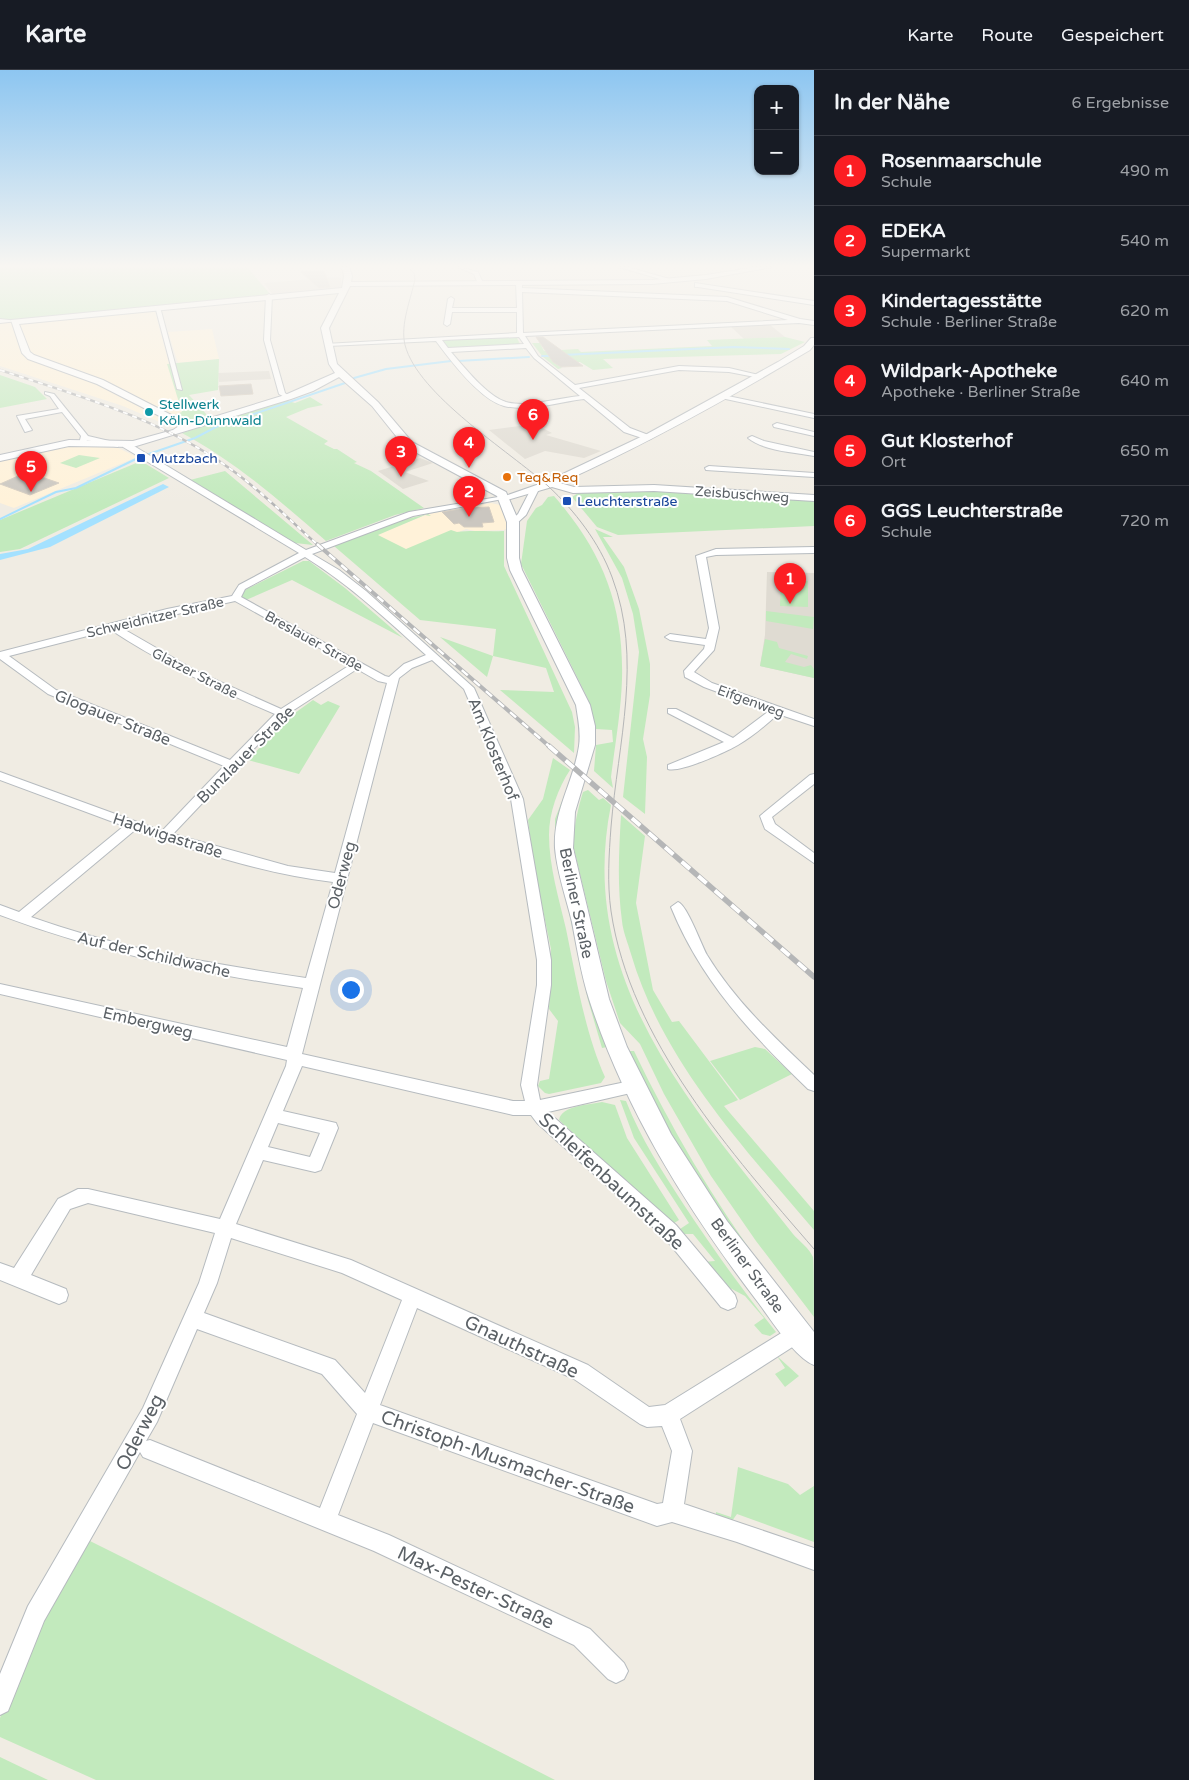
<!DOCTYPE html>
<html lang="de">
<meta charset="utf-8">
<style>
body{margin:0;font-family:"Varela Round",sans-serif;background:#20242c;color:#f1f3f6}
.controls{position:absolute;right:15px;top:15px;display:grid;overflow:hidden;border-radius:10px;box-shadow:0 1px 4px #0004}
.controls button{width:45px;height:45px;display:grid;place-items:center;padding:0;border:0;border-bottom:1px solid #363941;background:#171b24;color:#f1f3f6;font:25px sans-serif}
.you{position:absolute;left:350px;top:919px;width:18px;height:18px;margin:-12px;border:4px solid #fff;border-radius:50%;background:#1a73e8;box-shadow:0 0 0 8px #1a73e833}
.badge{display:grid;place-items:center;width:32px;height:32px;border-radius:50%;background:#fc1e23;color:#fff;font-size:16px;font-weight:700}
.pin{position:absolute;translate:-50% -41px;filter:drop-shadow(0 1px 2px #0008)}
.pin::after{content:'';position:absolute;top:26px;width:18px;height:15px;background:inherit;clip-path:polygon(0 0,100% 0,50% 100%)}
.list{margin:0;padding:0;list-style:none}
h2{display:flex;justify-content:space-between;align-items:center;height:65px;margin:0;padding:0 20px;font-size:21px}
h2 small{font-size:16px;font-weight:400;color:#9ea1a6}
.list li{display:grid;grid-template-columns:32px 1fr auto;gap:15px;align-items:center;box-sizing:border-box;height:70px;padding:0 20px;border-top:1px solid #363941}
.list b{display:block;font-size:19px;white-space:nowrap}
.list p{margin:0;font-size:16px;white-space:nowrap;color:#9ea1a6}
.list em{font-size:16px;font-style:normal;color:#9ea1a6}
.map{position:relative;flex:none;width:814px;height:1710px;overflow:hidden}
header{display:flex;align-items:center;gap:30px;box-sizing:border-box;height:70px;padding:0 25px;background:#171b24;border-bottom:1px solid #363941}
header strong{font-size:24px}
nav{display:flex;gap:28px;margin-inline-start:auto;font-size:18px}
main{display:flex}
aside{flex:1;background:#171b24}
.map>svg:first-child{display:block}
.commercial{fill:#fff2d9}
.education{fill:#dfdbd2}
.green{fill:#c2eabd}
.water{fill:#a4e1ff}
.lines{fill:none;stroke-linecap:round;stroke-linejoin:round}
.stream{stroke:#a4e1ff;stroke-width:2}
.building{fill:#cbc7c0;stroke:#d5cdc1}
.minor-casing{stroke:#b6bbbf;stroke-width:2}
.tertiary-casing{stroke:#b6bbbf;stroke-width:2}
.secondary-casing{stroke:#b5babf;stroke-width:2}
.minor{fill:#fff;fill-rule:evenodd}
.tertiary{fill:#fff;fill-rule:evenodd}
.secondary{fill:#fff;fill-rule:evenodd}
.tram{stroke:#b5b6b7;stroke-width:1}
.rail-far2-casing{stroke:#b5b6b7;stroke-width:2.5}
.rail-far1-casing{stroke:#b5b6b7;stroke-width:4}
.rail-casing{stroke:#b5b6b7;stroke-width:5.5}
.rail-far2{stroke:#fff;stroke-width:2;stroke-dasharray:5;stroke-linecap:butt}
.rail-far1{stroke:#fff;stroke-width:2.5;stroke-dasharray:8;stroke-linecap:butt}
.rail{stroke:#fff;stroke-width:4;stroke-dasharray:11;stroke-linecap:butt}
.culture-dot{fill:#0f9aa8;stroke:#fff;stroke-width:2}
.transit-dot{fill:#1a4fb4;stroke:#fff;stroke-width:2}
.food-dot{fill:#e8710a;stroke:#fff;stroke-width:2}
.labels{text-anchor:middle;stroke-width:4;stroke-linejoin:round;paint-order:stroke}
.far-culture-label{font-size:14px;fill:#0d838f;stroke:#fff;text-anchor:start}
.far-transit-label{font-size:14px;fill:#164399;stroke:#fff;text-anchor:start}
.far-food-label{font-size:14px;fill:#c56008;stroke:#fff;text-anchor:start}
.far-street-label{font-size:14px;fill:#5b6166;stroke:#fff}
.street-label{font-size:16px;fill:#5b6166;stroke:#fff}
.near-street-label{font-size:19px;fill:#5b6166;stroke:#fff}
</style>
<header>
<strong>Karte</strong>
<nav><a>Karte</a><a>Route</a><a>Gespeichert</a></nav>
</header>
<main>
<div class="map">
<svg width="814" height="1710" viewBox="0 0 814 1710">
<rect width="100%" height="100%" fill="#f0ece3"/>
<!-- commercial -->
<g class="commercial">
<polygon points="154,238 182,342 175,345 198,353 176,359 123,336 0,296 0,253"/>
<polygon points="212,259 219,289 178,293 168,262"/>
<polygon points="77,376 118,378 137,387 14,438 0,433 0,391 61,377"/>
<polygon points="491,433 500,435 508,458 504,460 475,461 466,459 405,485 369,468 428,444"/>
</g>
<!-- education -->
<g class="education">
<polygon points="337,207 341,208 341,217 338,218 273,225 264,213"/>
<polygon points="769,254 785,267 744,269 730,256"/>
<polygon points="269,301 271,309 219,312 218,303"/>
<polygon points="535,354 552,363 546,365 601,381 584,388 545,381 525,389 489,360"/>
<polygon points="420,388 433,393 405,402 429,411 403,419 378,401"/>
<polygon points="767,502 814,503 814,608 760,596 765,565"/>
</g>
<!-- green -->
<g class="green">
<polygon points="0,197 247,197 271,225 0,251"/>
<polygon points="516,266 520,274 448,278 441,270"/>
<polygon points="785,267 805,272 781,284 603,289 613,298 593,300 580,292 558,295 562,298 558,299 543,287 532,273 540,273 544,281 578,279 581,282 712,276 707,270"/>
<polygon points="219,289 218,320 189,325 207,345 215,348 275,330 231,345 190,352 174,345 182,342 167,294"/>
<polygon points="0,305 35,317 47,329 0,338"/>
<path d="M310,327l13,8 -15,3 -22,9 42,24 -4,3 10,5h3l20,13 -3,1 17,8 53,37 -29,7 -69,26c-46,-40 -90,-79 -144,-108l103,-33 10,3z"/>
<polygon points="79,385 100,388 76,398 60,393"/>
<polygon points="141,391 169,408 20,479 0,482 0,450"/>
<polygon points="225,401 313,475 295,473 190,410"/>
<polygon points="639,420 814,430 814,456 618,465 597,457 572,427 578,423"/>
<path d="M554,426c48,55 70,109 68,183 -1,33 -7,66 -11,98l2,11 -19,-17 2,-26 17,-3 -1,-12 -16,-1 -8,-30 -67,-135 6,-43 9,-13 6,-3 6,-8z"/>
<path d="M428,444l3,2 -6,-1 -47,20 28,14 45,-19 6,2c15,-2 31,0 47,-1v35l68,146 3,15 -1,26 -74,-63 54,2 -8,-24 -53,-12 -6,21 -47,-40 53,19 3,-27 -76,-9 -86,-74 68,-26z"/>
<polygon points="595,459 613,467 603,467 624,497 639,539 650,594 650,625 643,669 647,687 645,744 623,727 639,582 633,544 622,508"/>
<polygon points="303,491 309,491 345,518 403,568 292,510 246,530 242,527 243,522 247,519"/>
<polygon points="781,508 808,511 808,537 780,536"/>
<polygon points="766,541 814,547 813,559 766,551"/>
<polygon points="765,569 777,572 779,578 808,586 807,589 791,584 785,592 804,597 811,595 814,599 814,608 760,596"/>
<polygon points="313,630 321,635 328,631 340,636 299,704 248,690 288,648"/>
<path d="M553,688l17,12c-12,18 -21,43 -21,65 0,31 10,64 17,94 10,48 19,104 39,148l-4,6 -52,11 -4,-1 -7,-7 2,-5 9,-2 9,-58 -9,-12 2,-60 -17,-82 -6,-47 15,-21z"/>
<polygon points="571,708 563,733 607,977 602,978 588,930 555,778 555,749"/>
<path d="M588,720l11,10 4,-2 8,7c-29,143 43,253 128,361 18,23 36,45 54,68 6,7 16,14 20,23 1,6 1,49 1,60l-58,-76 -45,-65 -47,-82 -24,-50 -20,-21 -14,-42 -32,-132c-1,-20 3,-37 9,-57z"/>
<path d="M621,745l24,21 -9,67 17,87 19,32 7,-1 59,79 -14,6 90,105v19c-71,-83 -152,-170 -183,-276 -3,-11 -8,-22 -9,-33 -5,-36 -3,-71 -1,-106z"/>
<polygon points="755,977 765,979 792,1004 740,1030 710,991"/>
<path d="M629,981h5c48,100 107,196 180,280v8l-72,-93 -70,-109z"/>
<path d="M620,1030l6,1c15,38 36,70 58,104 29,44 59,86 92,127l-6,4 -8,-2 -8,-9 10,-7 -19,-22 -17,-9 -25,-25 12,-1 -22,-27h-13l-3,-3 12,-8 -55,-85z"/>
<path d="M602,1032l13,3 12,33 52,82 -8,5 -112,-105c3,-15 30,-15 43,-18z"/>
<polygon points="777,1286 799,1306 785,1317 775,1304 785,1298"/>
<polygon points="738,1397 788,1414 800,1425 814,1416 814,1472 737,1444 732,1451 716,1445 716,1442 731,1447"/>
<path d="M88,1470c157,78 311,161 467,240h-459l-96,-43v-19l15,-40 29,-60z"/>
<polygon points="0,1687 48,1710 0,1710"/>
</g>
<!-- water -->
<polygon class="water" points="163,414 169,417 50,477 0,490 0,484 28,479"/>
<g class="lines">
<!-- stream -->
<g class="stream">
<polyline points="562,285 734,277 789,279"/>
<polyline points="542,286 552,286"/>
<polyline points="458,291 529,287"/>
<polyline points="354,308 386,299 451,291"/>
<polyline points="146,385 195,368 216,357 345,313"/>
<polyline points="0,449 56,422 76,418 138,388"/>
</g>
</g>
<!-- building -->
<g class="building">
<polygon points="324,201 330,217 319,218 301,202"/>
<polygon points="536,267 543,267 583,296 561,297 553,292"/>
<polygon points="251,314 253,324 221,326 219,316"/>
<polygon points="27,402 59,413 30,425 0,414"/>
<polygon points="489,437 494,452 482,453 483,457 464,457 459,453 454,454 442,442 465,438"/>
</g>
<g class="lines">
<defs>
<g id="minor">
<polygon points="458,197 478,202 483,213 478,214 474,204"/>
<polygon points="619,197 627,197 673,210 670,212"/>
<path d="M519,211l3,2v5l205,9 73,22 14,2v4l-15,-2 -274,13 13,20 37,29 104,-19 50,2 34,8 -3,2 -31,-6 -50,-2 -100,18 51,40 21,8 1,2 -4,2 -24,-8 -40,-33c-25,3 -55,13 -80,7 -24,-6 -54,-46 -68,-65l-108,5 -3,-2 192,-11v-21h-65l-2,12 -3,2 -3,-2 4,-25 3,-2 3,2 -2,9h65l-1,-25zM522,222l205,9 61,19 -265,13zM519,267l5,7 -76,4 -6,-8zM526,278l8,10 46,38c-23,2 -52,12 -74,6 -19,-6 -42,-35 -55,-50z"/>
<polygon points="269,224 272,226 270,270 285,323 291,327 288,329 279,324 264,270 266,226"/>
<polygon points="155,236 160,237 182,320 177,319"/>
<polygon points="0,249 18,251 0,253"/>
<polygon points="45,322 54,324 88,366 118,373 118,377 87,370 85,374 79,374 81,366 62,342 25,349 32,360 25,362 17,346 59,339 50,326 45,324"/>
<polygon points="723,325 814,344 814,348 721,328"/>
<polygon points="777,353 814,362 814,366 774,357 773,355"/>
<path d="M752,366l12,5 50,11v4c-20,-4 -50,-5 -66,-18z"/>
<path d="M123,373h6l177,107 103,-38 95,-16 4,2 -95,18 -101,38 27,16 27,21 108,97 49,111 28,161v25l-14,100 3,15 95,-20 6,2 2,4 -2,4 -6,2 -87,20 128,113 59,70 2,6 -2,6 -7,3 -7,-3 -57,-70 -127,-114 -6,-8h-18l-211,-49 -19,45 53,12 2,5 -15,37 -2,5 -6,2 -52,-12 -27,64 115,36 237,105 61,42 16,-2 126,-78 7,-3 7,3 2,6 -2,6 -125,80 12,32 -8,53 130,44v22l-77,-28 -65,-20 -15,4 -284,-103 -35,92 51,20 201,94 34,34 4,8 -4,8 -8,4 -8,-4 -34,-34 -200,-94 -231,-94 -3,-5 -96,169 -36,90 -8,4v-41l28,-68 115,-198 56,-125 16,-50 -127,-30 -18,6 -39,66 35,14 2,6 -2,6 -7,3 -59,-24v-17l14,5 44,-69 20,-10h10l132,30 66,-153 1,-6 -287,-66v-10l287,63 16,-59c-103,-15 -205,-36 -303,-73v-10l19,7 105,-86 -124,-46v-8l162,59 62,-65 -176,-72 -48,-35v-7l167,-43 65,-13 7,-11 60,-32 -176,-106zM305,487c45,28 82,63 121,98l-22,9 -15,13 -4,-1 -144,-79 4,-8zM235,531l115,64 -69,44 -83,-37 -78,-45zM111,560c51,34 107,60 164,84l-45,46 -174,-70 -47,-34zM432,590l32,29 47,110 26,161v25l-16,100 4,16h-12l-211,-47 97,-376 13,-10zM357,599l21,12 9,2 -52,190 -47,-7 -115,-32 113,-119zM135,760c64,22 130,44 198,52l-27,96c-93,-14 -186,-29 -275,-61zM278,1053l42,10 -10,24 -42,-10zM231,1168l111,35 60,27 -37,93 -30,-33 -131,-47 13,-30zM417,1238l157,71 66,45 7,3 15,-1 10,25 -9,52 -6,1 -277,-99zM197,1259l125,45 35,40 -37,94 -170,-68 -4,1 11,-19z"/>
<polygon points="709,396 814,403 814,407 706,400 705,398"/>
<polygon points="532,417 539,419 526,445 516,454 510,454 509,452 518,444"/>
<path d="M814,477v6l-98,2 -10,2 13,71 -5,22 -20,22 18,11 102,36v7l-36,-12c-12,11 -26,23 -40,31 -12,7 -58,28 -70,24v-4l56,-23 -56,-29v-4h8l57,29 36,-27 -65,-24 -19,-10 -1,-6 20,-22 1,-4 -35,-5 -5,-3 5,-3 36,5 3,-11 -13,-72 20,-7z"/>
<polygon points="814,704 814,714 772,747 775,754 814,783 814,793 765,759 760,746 810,705"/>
<path d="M678,832c9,3 23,42 29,53 28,46 68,83 107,120v16l-6,-2c-56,-54 -107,-108 -137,-182z"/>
</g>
<path id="tertiary" d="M811,268h3v7l-4,5c-81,48 -163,94 -250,133l14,4 80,-2 160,10v6l-160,-10 -81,2 -21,-6 -48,14 -5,-3 49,-17 99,-47 131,-72 26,-16z"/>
<g id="secondary">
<path d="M342,197h7l3,9 -1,6 301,-2 54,-5 51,-8h15l-66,12 -54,5 -302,2 -21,42 8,36 41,38 34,40 94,50 13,30v36l3,12 68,135 5,21v19l-20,67 -2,36 36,151 18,48 44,87 56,87 87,111v33c-20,-8 -43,-46 -57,-64 -70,-92 -132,-191 -168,-302 -8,-25 -12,-51 -17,-77 -6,-25 -15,-49 -17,-74 -2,-37 19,-67 24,-102 2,-14 -1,-27 -3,-41l-66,-135 -3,-12v-36l-10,-26 -93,-50 -32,-40 -33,-29 -26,14 -22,8 -158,48 -64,-1 -69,15v-6l69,-15 64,1 40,-11 6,-4 -82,-42 -69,-25 -6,-6 -11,-33 331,-32 2,-12zM339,223l-18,35 8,36 6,9 -50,22 -78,24 -20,4 -84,-43 -69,-25 -4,-3 -11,-28z"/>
<polygon points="695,213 814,231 814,235 698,217 695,217"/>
</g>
</defs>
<!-- minor casing -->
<use href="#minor" class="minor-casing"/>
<!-- tertiary casing -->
<use href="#tertiary" class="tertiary-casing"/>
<!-- secondary casing -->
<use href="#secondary" class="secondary-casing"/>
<!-- minor -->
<use href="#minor" class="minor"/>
<!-- tertiary -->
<use href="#tertiary" class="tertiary"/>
<!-- secondary -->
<use href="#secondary" class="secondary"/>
<!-- tram -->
<path class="tram" d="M408,197l6,6 1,6c-4,20 -15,45 -10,66 13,50 104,106 143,141 27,25 51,56 64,91 31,82 6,165 -1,250 -2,27 -4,56 0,84 19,129 121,243 203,338"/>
<defs>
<path id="rail-far2" d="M0,300c79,26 161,49 229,98 32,22 60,52 89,77"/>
<polyline id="rail-far1" points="317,474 550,677"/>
<polyline id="rail" points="549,676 814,907"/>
</defs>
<!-- rail-far2 casing -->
<use href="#rail-far2" class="rail-far2-casing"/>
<!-- rail-far1 casing -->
<use href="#rail-far1" class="rail-far1-casing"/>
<!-- rail casing -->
<use href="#rail" class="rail-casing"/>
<!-- rail-far2 -->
<use href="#rail-far2" class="rail-far2"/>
<!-- rail-far1 -->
<use href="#rail-far1" class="rail-far1"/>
<!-- rail -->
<use href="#rail" class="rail"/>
</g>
<!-- sky -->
<linearGradient id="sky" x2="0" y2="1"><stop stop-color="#8dc6f1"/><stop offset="0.45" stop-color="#f8f6f2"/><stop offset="1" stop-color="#f8f6f2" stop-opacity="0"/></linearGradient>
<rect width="814" height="436" fill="url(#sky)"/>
<!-- markers -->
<circle class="culture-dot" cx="149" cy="342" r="5"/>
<g class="transit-dot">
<rect x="136" y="383" width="10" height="10" rx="2.5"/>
<rect x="562" y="426" width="10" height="10" rx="2.5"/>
</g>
<circle class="food-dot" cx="507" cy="407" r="5"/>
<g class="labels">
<!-- far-culture labels -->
<g class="far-culture-label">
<text x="159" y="339">Stellwerk<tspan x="159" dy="16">Köln-Dünnwald</tspan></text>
</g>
<!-- far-transit labels -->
<g class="far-transit-label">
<text x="151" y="393">Mutzbach</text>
<text x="577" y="436">Leuchterstraße</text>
</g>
<!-- far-food labels -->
<g class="far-food-label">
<text x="517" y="412">Teq&amp;Req</text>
</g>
<!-- far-street labels -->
<g class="far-street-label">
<text transform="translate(742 424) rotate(4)" y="5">Zeisbuschweg</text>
<text transform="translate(155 547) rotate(-13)" y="5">Schweidnitzer Straße</text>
<text transform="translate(314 571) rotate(29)" y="5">Breslauer Straße</text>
<text transform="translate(195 603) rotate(27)" y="5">Glatzer Straße</text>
<text transform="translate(751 631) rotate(20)" y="5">Eifgenweg</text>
</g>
<!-- street labels -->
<g class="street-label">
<text transform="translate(113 647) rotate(22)" y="6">Glogauer Straße</text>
<text transform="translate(494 679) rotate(68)" y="6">Am Klosterhof</text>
<text transform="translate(245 684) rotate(-45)" y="6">Bunzlauer Straße</text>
<text transform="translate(168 765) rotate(18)" y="6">Hadwigastraße</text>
<text transform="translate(341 805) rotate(-75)" y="6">Oderweg</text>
<text transform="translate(577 833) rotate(78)" y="6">Berliner Straße</text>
<text transform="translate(154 884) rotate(13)" y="6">Auf der Schildwache</text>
<text transform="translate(148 952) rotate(13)" y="6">Embergweg</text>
<text transform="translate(748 1195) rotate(54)" y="6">Berliner Straße</text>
</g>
<!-- near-street labels -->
<g class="near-street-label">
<text transform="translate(612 1111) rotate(43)" y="7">Schleifenbaumstraße</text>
<text transform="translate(522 1276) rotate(25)" y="7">Gnauthstraße</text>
<text transform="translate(139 1362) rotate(-63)" y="7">Oderweg</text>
<text transform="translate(508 1391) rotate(20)" y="7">Christoph-Musmacher-Straße</text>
<text transform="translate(476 1517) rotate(25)" y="7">Max-Pester-Straße</text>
</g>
</g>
</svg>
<div class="controls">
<button>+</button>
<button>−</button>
</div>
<div class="you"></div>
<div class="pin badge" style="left:790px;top:534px">1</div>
<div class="pin badge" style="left:469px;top:447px">2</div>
<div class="pin badge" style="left:401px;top:407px">3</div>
<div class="pin badge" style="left:469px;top:398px">4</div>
<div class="pin badge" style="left:31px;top:422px">5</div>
<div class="pin badge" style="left:533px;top:370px">6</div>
</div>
<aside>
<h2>In der Nähe<small>6 Ergebnisse</small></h2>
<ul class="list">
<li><span class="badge">1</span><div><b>Rosenmaarschule</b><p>Schule</p></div><em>490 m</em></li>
<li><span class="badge">2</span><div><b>EDEKA</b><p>Supermarkt</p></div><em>540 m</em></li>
<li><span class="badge">3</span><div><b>Kindertagesstätte</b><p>Schule · Berliner Straße</p></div><em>620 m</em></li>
<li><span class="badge">4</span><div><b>Wildpark-Apotheke</b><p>Apotheke · Berliner Straße</p></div><em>640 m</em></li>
<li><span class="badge">5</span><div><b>Gut Klosterhof</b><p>Ort</p></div><em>650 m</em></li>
<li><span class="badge">6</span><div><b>GGS Leuchterstraße</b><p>Schule</p></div><em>720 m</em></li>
</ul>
</aside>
</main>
